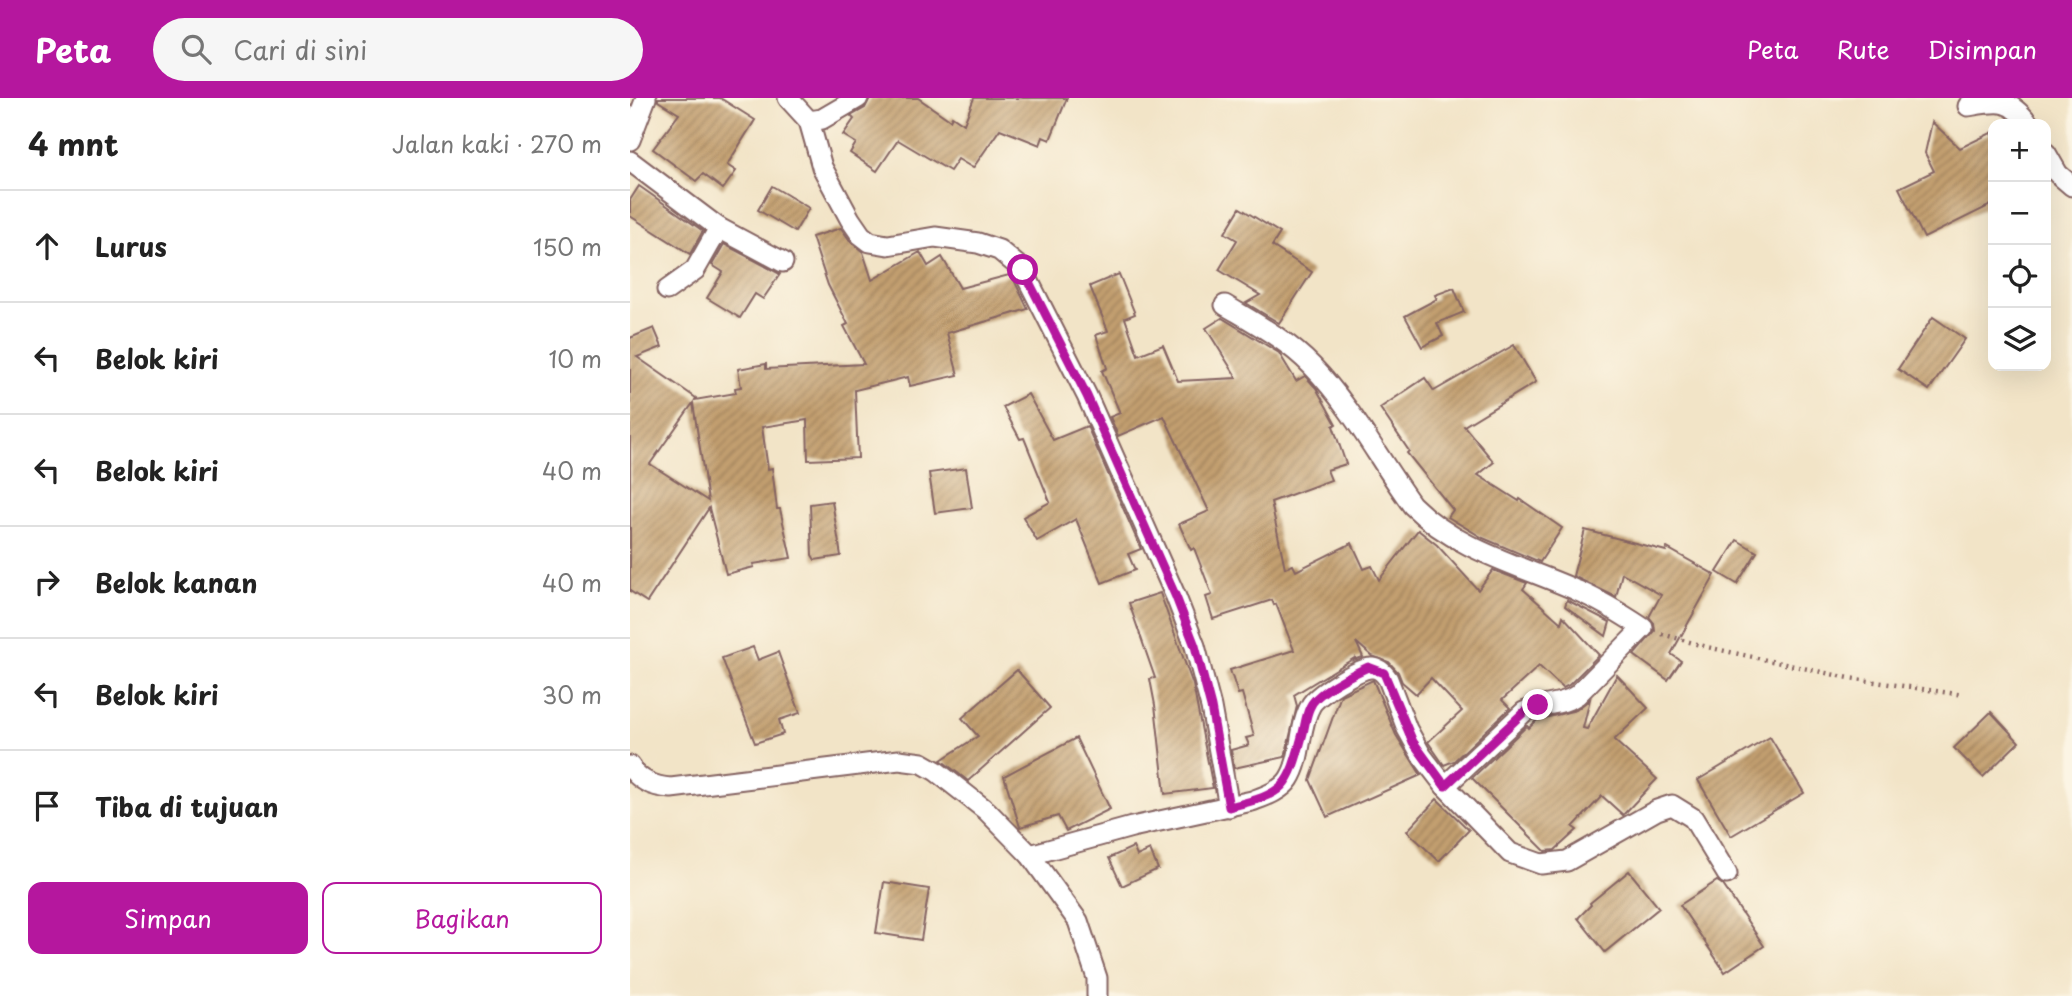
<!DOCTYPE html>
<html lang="id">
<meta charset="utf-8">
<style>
body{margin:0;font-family:"Playpen Sans",sans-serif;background:#f6f6f6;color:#222}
.controls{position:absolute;right:21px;top:21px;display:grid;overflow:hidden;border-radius:14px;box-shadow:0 7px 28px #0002}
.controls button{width:63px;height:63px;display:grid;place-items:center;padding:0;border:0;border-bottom:2px solid #e0e0e0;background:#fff;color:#222;font:35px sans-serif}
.stop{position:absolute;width:21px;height:21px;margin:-16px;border:5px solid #b5179e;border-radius:50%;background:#fff}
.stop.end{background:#b5179e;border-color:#fff;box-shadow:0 2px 7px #0008}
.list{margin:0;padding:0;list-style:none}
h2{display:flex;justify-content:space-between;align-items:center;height:91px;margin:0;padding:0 28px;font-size:30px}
h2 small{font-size:23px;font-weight:400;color:#767676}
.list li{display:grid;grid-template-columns:46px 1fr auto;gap:21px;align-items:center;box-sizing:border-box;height:112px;padding:0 28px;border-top:2px solid #e0e0e0}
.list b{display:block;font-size:26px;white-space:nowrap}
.list em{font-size:23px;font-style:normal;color:#767676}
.actions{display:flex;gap:14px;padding:21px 28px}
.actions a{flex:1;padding:16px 0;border:2px solid #b5179e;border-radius:14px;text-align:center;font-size:24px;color:#b5179e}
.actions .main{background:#b5179e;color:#fff}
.icon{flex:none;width:38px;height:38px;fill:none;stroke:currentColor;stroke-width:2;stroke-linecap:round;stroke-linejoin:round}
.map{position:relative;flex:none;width:1442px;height:898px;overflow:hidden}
header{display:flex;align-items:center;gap:42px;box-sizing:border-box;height:98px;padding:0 35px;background:#b5179e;color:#fff}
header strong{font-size:33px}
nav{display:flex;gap:38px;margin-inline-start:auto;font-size:24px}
.search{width:490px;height:63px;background:#f6f6f6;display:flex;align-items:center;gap:18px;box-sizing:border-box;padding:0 24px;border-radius:38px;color:#767676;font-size:26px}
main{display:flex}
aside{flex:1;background:#fff}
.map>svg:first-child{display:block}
.building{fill:url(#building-hatch);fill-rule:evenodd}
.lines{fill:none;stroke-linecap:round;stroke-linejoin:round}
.minor-casing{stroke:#856462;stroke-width:23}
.path{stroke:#856462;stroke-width:4.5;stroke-dasharray:2 5;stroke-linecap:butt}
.minor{stroke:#fff;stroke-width:19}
.route{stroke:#b5179e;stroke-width:9}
</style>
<header>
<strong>Peta</strong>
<div class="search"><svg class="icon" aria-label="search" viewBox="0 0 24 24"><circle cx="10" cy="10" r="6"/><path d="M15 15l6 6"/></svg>Cari di sini</div>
<nav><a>Peta</a><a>Rute</a><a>Disimpan</a></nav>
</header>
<main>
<aside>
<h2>4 mnt<small>Jalan kaki · 270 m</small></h2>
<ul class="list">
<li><svg class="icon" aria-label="ahead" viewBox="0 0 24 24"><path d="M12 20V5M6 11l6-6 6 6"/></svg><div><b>Lurus</b></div><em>150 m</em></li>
<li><svg class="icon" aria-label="left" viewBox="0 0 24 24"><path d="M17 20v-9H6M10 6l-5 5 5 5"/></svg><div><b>Belok kiri</b></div><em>10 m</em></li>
<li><svg class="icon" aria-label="left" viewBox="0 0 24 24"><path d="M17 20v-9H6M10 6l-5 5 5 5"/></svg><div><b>Belok kiri</b></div><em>40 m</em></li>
<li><svg class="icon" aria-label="right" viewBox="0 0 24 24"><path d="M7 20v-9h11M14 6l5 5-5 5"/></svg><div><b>Belok kanan</b></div><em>40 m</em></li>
<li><svg class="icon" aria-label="left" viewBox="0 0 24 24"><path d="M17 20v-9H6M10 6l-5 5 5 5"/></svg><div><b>Belok kiri</b></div><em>30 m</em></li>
<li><svg class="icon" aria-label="arrive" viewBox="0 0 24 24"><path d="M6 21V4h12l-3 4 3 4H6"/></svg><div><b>Tiba di tujuan</b></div></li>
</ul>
<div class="actions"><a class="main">Simpan</a><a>Bagikan</a></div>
</aside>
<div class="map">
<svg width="1442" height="898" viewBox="0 0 1442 898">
<defs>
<pattern id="building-hatch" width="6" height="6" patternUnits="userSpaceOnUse" patternTransform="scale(1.75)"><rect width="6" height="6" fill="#c29f70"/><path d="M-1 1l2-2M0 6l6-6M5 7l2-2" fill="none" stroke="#a0815c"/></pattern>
</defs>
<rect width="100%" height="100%" fill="#fcf5e5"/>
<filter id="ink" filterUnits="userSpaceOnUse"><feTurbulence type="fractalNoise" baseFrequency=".0143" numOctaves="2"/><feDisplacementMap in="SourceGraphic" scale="14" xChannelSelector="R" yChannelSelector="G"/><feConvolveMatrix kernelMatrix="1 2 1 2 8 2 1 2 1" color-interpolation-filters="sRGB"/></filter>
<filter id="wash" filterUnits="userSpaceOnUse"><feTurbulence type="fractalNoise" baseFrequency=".00686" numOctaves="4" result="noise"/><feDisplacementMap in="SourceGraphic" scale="28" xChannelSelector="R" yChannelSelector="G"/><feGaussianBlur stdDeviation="1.57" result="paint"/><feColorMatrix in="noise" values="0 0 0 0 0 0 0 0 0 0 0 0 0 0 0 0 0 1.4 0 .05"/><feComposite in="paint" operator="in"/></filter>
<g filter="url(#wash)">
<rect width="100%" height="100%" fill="#f2e4c7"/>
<g id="blocks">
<!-- building -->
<g class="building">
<polygon points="28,0 90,0 125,22 97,67 106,73 93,91 73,76 66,83 23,51 49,16 28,3"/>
<polygon points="240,0 288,0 320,22 322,18 334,26 344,0 437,0 420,42 413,39 410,47 370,31 343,70 328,61 320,73 268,42 247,73 220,55 226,45 213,37 224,21 221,18 235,10"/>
<polygon points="1302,24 1330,50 1363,34 1363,106 1294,140 1269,90 1304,73 1295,55"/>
<polygon points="9,88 73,133 60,156 0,118 0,102"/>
<polygon points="142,88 179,110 165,134 128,112"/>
<polygon points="610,110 650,135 642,148 682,174 649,225 616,205 630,197 589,172 607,142 595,135"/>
<path d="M211,130l10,14 12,10 9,28 48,-28 8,14 14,-9 18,31 49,-13 4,3 15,31 -81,24 11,42 -48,11 -2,-9 -53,13 3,68 -50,2 -1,-40 -45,7 6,42 4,-1 5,41h3l11,49 -38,6 1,3 -28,7 -17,-66 -62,94 -17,-11v-253l24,-10 8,19 -25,10 59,41 -1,2 41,-7 -1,-5 6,-1 -3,-18 28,-5v5l98,-5 -20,-38 4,-2 -20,-39 -16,-48zM63,305l15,98 -58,-37z"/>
<polygon points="94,146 150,176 133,201 125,196 110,220 77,200 93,174 82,167"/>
<polygon points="489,176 505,216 495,220 508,257 533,247 548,283 607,280 576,230 592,220 649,255 666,283 675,278 686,290 706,326 703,328 716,366 697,372 701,382 641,404 655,470 663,467 666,473 722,445 734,471 742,468 749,482 788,432 807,447 848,492 863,472 897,485 893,491 931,525 933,518 969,557 939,587 933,590 909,568 872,602 880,610 824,663 814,667 798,644 832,613 801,580 786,596 772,584 768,574 759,564 742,558 726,544 733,559 724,562 726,559 664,597 667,608 655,659 604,670 601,652 619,647 616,640 624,638 612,595 608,596 600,572 664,552 646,506 644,507 642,502 583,521 576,499 582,497 564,450 561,452 549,426 579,413 534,318 488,338 480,319 490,315 472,273 477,270 466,237 478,233 460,188"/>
<polygon points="824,190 834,214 807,225 813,238 792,249 775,218 807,201 805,197"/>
<polygon points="1303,219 1335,241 1299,292 1268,271"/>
<polygon points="884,247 906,284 834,328 864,364 848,377 889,403 890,401 932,430 910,464 853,440 818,419 823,412 777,355 779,353 750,310 795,280 804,293"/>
<polygon points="398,296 423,342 457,328 511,451 498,456 505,472 472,485 446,421 407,443 393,419 420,404 394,340 390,341 373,309"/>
<polygon points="336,370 342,410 305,415 299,375"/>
<polygon points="202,403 211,458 185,462 182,457 180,406"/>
<polygon points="955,432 1036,453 1037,450 1085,477 1041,556 1051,563 1038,582 1004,557 1025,533 1024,525 1019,519 1031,497 992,475 986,499 943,478"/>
<polygon points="1107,442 1127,454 1107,486 1087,474"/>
<polygon points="530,495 563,587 583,690 535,696 525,607 520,581 525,580 499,505"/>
<polygon points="937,502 980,524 976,538 935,508"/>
<polygon points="123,549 128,562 148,554 170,615 149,622 153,636 125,645 92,560"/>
<polygon points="387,572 420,610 338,683 311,662 348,638 332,620"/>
<polygon points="987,577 1018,610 984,642 1027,681 993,717 972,698 943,729 947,732 925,752 915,753 842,680 897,628 899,630 907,622 946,612 960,601 953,630 957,631"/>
<polygon points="743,582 766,637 791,677 697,719 680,682 711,597"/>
<polygon points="1361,614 1389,644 1353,679 1324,650"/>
<polygon points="1140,639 1174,695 1101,738 1068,682"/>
<polygon points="446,640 480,711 436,733 428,718 390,729 374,678"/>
<polygon points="807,701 839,732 809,763 777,733"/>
<polygon points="503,749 507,758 520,752 528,771 492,788 479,760"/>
<polygon points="999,773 1029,810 975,854 948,820 961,807 960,805"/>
<polygon points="1087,783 1093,787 1134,848 1095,874 1050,807"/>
<polygon points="254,784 299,791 291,842 246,835"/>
</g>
</g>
</g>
<g filter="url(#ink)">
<use href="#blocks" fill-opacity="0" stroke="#856462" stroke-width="2"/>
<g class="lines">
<defs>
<g id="minor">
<polyline points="158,0 179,23 192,69 220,121 231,137 240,144 258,147 305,139 348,145 369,152 393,172 457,298 546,499 565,548 581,609 599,709"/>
<path d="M1338,8c32,-5 41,-8 61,18"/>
<polyline points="179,23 192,21 228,0"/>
<polyline points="0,42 16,0"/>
<polyline points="1416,55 1428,76 1442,88"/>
<polyline points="0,63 89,130 153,164"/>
<polyline points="37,192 65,172 89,130"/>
<path d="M595,207c30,18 62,35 87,61 40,41 67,94 100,139 46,46 108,60 166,86 23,10 44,23 65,37l-66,67c-15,11 -36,8 -53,17l-79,74"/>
<path d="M0,668c9,15 23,21 41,22l228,-28 23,3 14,8 51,40 43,44 48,66 19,57v18"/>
<path d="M400,757l102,-28 120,-26c13,-5 29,-10 37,-22 14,-22 9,-52 22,-74 5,-10 48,-37 60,-37 8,-1 13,5 17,11l19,50 15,27 23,30 65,67 31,11 26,-3 90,-51 15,-5 21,13 34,56"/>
</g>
</defs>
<!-- minor casing -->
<use href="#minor" class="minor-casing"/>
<!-- path -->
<polyline class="path" points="1032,536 1077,549 1219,580 1333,597"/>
<!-- minor -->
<use href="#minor" class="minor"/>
</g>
</g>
<g class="lines" filter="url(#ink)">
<!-- route -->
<path class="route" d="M393,172l64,126 89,201 19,49 16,61 18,100c57,-14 59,-18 74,-74 2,-8 3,-18 7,-26 6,-15 43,-33 58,-40l16,6 29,69 32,44 79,-74 14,-7"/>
</g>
</svg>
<div class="controls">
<button>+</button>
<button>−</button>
<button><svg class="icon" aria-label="locate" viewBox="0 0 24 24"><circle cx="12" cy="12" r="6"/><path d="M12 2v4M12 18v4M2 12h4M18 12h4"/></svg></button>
<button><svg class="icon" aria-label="layers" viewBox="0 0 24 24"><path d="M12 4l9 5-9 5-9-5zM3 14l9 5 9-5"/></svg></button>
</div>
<div class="stop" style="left:393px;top:172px"></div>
<div class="stop end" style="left:908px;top:607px"></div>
</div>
</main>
